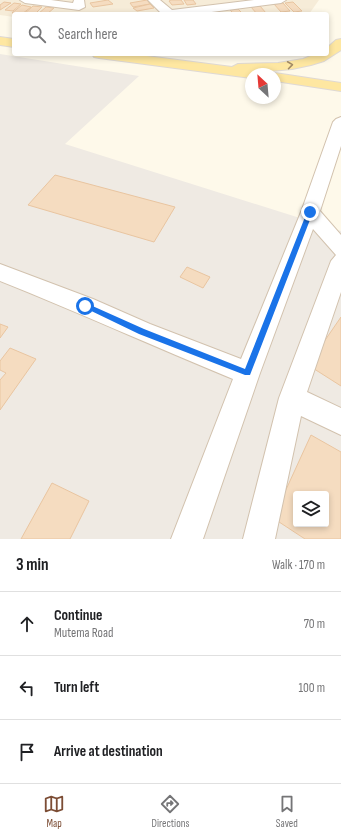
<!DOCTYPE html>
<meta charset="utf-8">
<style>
body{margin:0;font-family:"Sofia Sans Condensed",sans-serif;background:#f2f2f2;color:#202124}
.controls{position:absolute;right:12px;bottom:12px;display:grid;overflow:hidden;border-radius:4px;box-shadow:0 2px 6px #0003}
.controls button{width:36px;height:36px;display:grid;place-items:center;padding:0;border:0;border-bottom:1px solid #e0e0e0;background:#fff;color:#202124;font:20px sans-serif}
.compass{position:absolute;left:245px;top:68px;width:36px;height:36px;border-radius:50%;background:#fff;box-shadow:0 2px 6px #0003;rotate:334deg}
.stop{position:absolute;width:12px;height:12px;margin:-9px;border:3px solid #1a73e8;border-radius:50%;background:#fff}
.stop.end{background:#1a73e8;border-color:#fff;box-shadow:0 1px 4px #0008}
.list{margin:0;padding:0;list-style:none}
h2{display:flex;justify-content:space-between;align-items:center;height:52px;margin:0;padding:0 16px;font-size:17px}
h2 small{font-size:13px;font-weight:400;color:#757577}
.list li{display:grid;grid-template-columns:26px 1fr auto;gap:12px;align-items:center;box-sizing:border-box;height:64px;padding:0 16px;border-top:1px solid #e0e0e0}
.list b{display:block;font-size:15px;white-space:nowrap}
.list p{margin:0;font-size:13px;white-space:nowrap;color:#757577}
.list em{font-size:13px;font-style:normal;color:#757577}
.icon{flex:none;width:22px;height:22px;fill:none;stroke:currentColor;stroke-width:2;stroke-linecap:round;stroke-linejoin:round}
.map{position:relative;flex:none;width:341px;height:539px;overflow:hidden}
.search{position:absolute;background:#fff;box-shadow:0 2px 6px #0003;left:12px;right:12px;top:12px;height:44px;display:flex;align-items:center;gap:10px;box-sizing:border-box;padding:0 14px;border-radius:4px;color:#757577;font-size:15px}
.sheet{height:244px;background:#fff}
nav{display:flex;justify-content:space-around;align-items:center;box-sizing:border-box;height:56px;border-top:1px solid #e0e0e0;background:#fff;font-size:11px;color:#757577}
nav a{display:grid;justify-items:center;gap:2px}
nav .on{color:#7c4d35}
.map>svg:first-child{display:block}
.residential{fill:#f6ecd8}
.industrial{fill:#efeae3;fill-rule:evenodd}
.building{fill:#f5dcc0;stroke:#e9c5a0;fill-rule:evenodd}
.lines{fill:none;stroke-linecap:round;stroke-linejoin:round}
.minor-casing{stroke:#d2c2ae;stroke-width:2}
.major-casing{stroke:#dfd9d4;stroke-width:2}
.minor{fill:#fff;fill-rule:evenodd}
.major{fill:#fee7a1;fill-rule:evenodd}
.oneway{stroke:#a28a65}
.route{fill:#1a73e8}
</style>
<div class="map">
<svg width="341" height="539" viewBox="0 0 341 539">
<rect width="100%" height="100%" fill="#fef9ea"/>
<!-- residential -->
<polygon class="residential" points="0,0 319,0 309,14 14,14 14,17 0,15"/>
<!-- industrial -->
<path class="industrial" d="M0,54l139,22 -74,68 276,87v308h-341zM296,494h30v30h-30z"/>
<!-- building -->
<g class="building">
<polygon points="108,0 113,4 93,7 90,3"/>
<polygon points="147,0 150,4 133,7 130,3"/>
<polygon points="171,0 181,0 184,4 172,5 169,1"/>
<polygon points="184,0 193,0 196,4 187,5"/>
<polygon points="4,2 11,3 0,10 0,5"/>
<polygon points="293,2 302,11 294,12 285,3"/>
<polygon points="14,3 21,4 13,11 5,10"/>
<polygon points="283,3 290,11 281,12 274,4"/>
<polygon points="150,4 154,8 137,11 133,8"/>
<polygon points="22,5 31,7 22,14 12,13"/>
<polygon points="33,6 42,7 35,14 24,14"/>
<polygon points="260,6 266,13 257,14 251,7"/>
<polygon points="46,7 54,8 47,14 38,14"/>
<polygon points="238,9 243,14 234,14 230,10"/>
<polygon points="55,175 175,207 154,242 28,205"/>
<polygon points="187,267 210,277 203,288 180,277"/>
<polygon points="341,317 341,386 308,365"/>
<polygon points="0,324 8,327 0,338"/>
<polygon points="10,348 36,359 0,410 0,380 6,373 0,370 0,361"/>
<path d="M311,435l30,17v87h-36l-32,-21zM296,494h30v30h-30z"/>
<polygon points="52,483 89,501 70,539 21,539"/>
</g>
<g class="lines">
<defs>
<g id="minor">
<polygon points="20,0 51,0 73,3 74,0 84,0 85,7 79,10 25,3"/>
<polygon points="148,0 160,0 172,10 254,0 286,0 281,3 196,14 162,14"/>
<path d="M341,117v29l-21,65 21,24v57l-34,100 34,16v27l-40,-19 -26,123h-32l36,-141 52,-137 5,-6 -23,-26 -53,144 -57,166h-32l62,-160c-78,-32 -155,-67 -233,-98v-17l93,35 57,25 91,35 60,-147 32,-90 3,-3z"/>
</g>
<g id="major">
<polygon points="0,37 14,39 14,47 0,45"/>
<polygon points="341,39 341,50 324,61 311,65 292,69 260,72 261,74 251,74 251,78 99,58 94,57 92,54 131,54 232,67 238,64 278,63 303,59 316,54 327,54 327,48 336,40"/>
<polygon points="275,73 341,83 341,91 275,81 275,74 270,74"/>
</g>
</defs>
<!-- minor casing -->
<use href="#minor" class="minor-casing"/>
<!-- major casing -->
<use href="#major" class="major-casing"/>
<!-- minor -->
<use href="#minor" class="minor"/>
<!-- major -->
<use href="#major" class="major"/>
</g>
<!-- one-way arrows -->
<defs><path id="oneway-chevron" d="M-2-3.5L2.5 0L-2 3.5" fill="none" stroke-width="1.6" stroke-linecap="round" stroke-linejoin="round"/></defs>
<use class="oneway" href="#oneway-chevron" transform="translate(290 65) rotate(-8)"/>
<!-- route -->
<polygon class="route" points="310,210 313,212 250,375 245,375 139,334 83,307 82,306 83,304 88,304 144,329 245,369 307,212"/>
</svg>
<div class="controls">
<button><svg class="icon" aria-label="layers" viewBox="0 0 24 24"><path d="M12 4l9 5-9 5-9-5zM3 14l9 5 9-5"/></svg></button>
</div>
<svg class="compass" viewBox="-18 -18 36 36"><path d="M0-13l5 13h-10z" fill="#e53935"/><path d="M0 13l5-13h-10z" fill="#757577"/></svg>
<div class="stop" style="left:85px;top:306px"></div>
<div class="stop end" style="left:310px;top:212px"></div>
<div class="search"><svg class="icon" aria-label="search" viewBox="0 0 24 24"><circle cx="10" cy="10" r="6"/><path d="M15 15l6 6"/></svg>Search here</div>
</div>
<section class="sheet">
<h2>3 min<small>Walk · 170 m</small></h2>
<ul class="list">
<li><svg class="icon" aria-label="ahead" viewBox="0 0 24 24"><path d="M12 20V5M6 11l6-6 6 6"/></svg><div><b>Continue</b><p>Mutema Road</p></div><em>70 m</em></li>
<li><svg class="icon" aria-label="left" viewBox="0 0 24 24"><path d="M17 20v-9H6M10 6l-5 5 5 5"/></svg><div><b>Turn left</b></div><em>100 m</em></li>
<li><svg class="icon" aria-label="arrive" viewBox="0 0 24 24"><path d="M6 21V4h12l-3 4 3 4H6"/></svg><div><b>Arrive at destination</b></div></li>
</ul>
</section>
<nav>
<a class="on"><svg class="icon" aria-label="map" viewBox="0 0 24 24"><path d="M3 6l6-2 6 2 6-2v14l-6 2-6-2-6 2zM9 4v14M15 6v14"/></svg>Map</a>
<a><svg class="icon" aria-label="directions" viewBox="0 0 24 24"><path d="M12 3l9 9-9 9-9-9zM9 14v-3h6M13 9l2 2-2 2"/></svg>Directions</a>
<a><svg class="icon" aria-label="saved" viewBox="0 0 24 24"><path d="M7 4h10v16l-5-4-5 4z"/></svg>Saved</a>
</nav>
